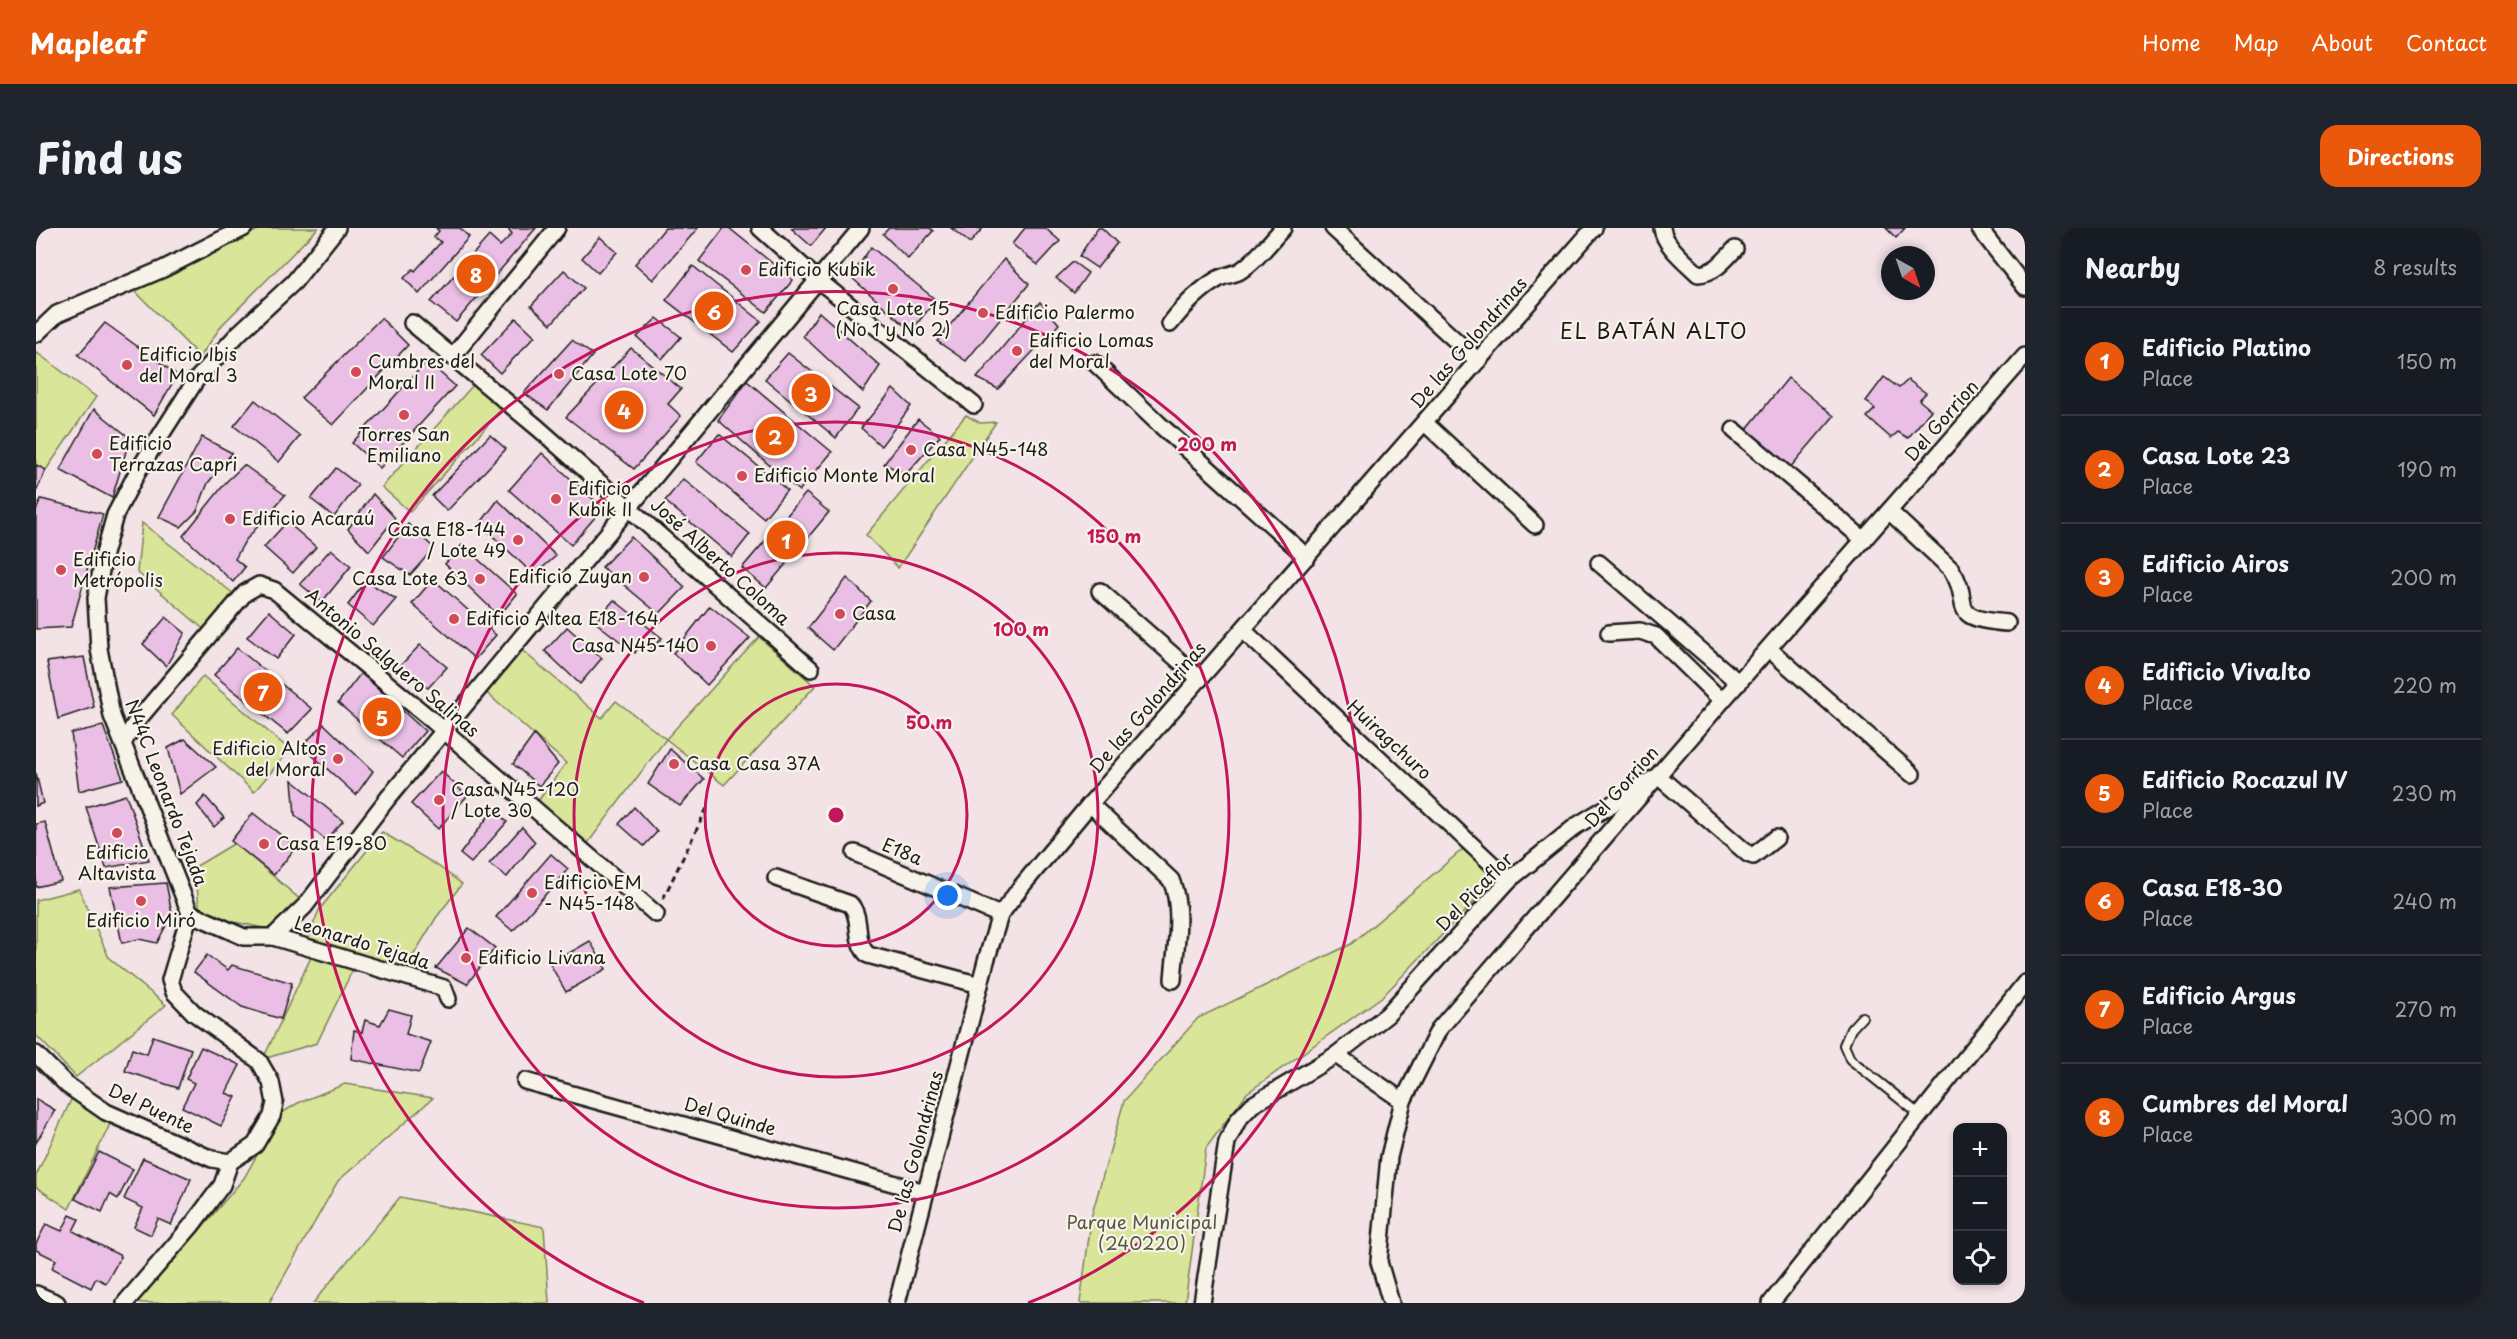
<!DOCTYPE html>
<meta charset="utf-8">
<style>
body{margin:0;font-family:"Playpen Sans",sans-serif;background:#20242c;color:#f1f3f6}
.controls{position:absolute;right:18px;bottom:18px;display:grid;overflow:hidden;border-radius:12px;box-shadow:0 3px 9px #0003}
.controls button{width:54px;height:54px;display:grid;place-items:center;padding:0;border:0;border-bottom:2px solid #363941;background:#171b24;color:#f1f3f6;font:30px sans-serif}
.compass{position:absolute;left:1845px;top:18px;width:54px;height:54px;border-radius:50%;background:#171b24;box-shadow:0 3px 9px #0003;rotate:140deg}
.you{position:absolute;left:912px;top:668px;width:21px;height:21px;margin:-15px;border:4px solid #fff;border-radius:50%;background:#1a73e8;box-shadow:0 0 0 9px #1a73e833}
.badge{display:grid;place-items:center;width:39px;height:39px;border-radius:50%;background:#ea580c;color:#fff;font-size:20px;font-weight:700}
.pin{position:absolute;translate:-50% -50%;border:3px solid #fff;box-shadow:0 2px 6px #0006}
.list{margin:0;padding:0;list-style:none}
h2{display:flex;justify-content:space-between;align-items:center;height:78px;margin:0;padding:0 24px;font-size:26px}
h2 small{font-size:20px;font-weight:400;color:#9ea1a6}
.list li{display:grid;grid-template-columns:39px 1fr auto;gap:18px;align-items:center;box-sizing:border-box;height:108px;padding:0 24px;border-top:2px solid #363941}
.list b{display:block;font-size:22px;white-space:nowrap}
.list p{margin:0;font-size:20px;white-space:nowrap;color:#9ea1a6}
.list em{font-size:20px;font-style:normal;color:#9ea1a6}
.icon{flex:none;width:33px;height:33px;fill:none;stroke:currentColor;stroke-width:2;stroke-linecap:round;stroke-linejoin:round}
.map{position:relative;flex:none;width:1989px;height:1075px;overflow:hidden;border-radius:18px}
header{display:flex;align-items:center;gap:36px;box-sizing:border-box;height:84px;padding:0 30px;background:#ea580c;color:#fff}
header strong{font-size:28px}
nav{display:flex;gap:33px;margin-inline-start:auto;font-size:21px}
.intro{display:flex;align-items:center;justify-content:space-between;box-sizing:border-box;height:144px;padding:0 36px}
h1{margin:0;font-size:42px}
.button{padding:15px 27px;border-radius:18px;background:#ea580c;color:#fff;font-size:21px;font-weight:700}
main{display:flex;gap:36px;padding:0 36px}
aside{flex:1;background:#171b24;border-radius:18px;box-shadow:0 3px 9px #0003}
.map>svg:first-child{display:block}
.green{fill:#d9e598;stroke:#7a805a;stroke-width:1.5}
.building{fill:#ebbfe5;stroke:#1c1c1c;stroke-width:1.5}
.lines{fill:none;stroke-linecap:round;stroke-linejoin:round}
.service-casing{stroke:#1c1c1c;stroke-width:12}
.minor-casing{stroke:#1c1c1c;stroke-width:20}
.path{stroke:#1c1c1c;stroke-width:3;stroke-dasharray:6 4.5;stroke-linecap:butt}
.service{stroke:#f7f3e8;stroke-width:8}
.minor{stroke:#f7f3e8;stroke-width:15}
.ring{fill:none;stroke:#c2185b;stroke-width:3}
.poi-dot{fill:#d1495b;stroke:#f7f3e8;stroke-width:2}
.labels{text-anchor:middle;stroke-width:4.5;stroke-linejoin:round;paint-order:stroke}
.poi-label{font-size:18px;fill:#1c1c1c;stroke:#f7f3e8;text-anchor:start}
.street-label{font-size:18px;fill:#1c1c1c;stroke:#f7f3e8}
.park-label{font-size:18px;fill:#555841;stroke:#f7f3e8}
.quarter-label{font-size:21px;letter-spacing:1.5px;fill:#1c1c1c;stroke:#f7f3e8}
.centre{fill:#c2185b;stroke:#f7f3e8;stroke-width:3}
.ring-label{font-size:18px;text-anchor:middle;font-weight:bold;fill:#c2185b;stroke:#f7f3e8;stroke-width:4.5;stroke-linejoin:round;paint-order:stroke}
</style>
<header>
<strong>Mapleaf</strong>
<nav><a>Home</a><a>Map</a><a>About</a><a>Contact</a></nav>
</header>
<div class="intro"><h1>Find us</h1><a class="button">Directions</a></div>
<main>
<div class="map">
<svg width="1989" height="1075" viewBox="0 0 1989 1075">
<rect width="100%" height="100%" fill="#f3e3e7"/>
<filter id="ink" filterUnits="userSpaceOnUse"><feTurbulence type="fractalNoise" baseFrequency=".0167" numOctaves="2"/><feDisplacementMap in="SourceGraphic" scale="12" xChannelSelector="R" yChannelSelector="G"/><feConvolveMatrix kernelMatrix="1 2 1 2 8 2 1 2 1" color-interpolation-filters="sRGB"/></filter>
<g filter="url(#ink)">
<!-- green -->
<g class="green">
<polygon points="226,0 282,0 186,97 164,129 98,62"/>
<polygon points="0,124 60,169 10,242 0,237"/>
<polygon points="438,156 468,179 374,284 346,259"/>
<polygon points="930,187 944,195 960,194 862,340 830,307"/>
<polygon points="106,295 211,376 179,411 101,344"/>
<polygon points="723,409 779,458 688,557 630,511 552,615 502,573 530,535 446,461 482,419 566,490 580,473 630,511"/>
<polygon points="167,448 254,522 218,564 136,487"/>
<polygon points="346,604 402,638 426,656 400,690 369,741 272,710 283,682"/>
<polygon points="199,615 267,674 252,705 164,687 159,639"/>
<polygon points="1427,621 1460,651 1347,768 1211,865 1170,920 1149,1075 1044,1075 1056,986 1088,873 1162,790 1315,716"/>
<polygon points="43,661 73,730 130,777 40,849 0,807 0,672"/>
<polygon points="278,723 320,735 281,815 227,831"/>
<polygon points="309,856 397,870 302,953 233,1075 95,1075 132,1039 208,950 244,886 262,875"/>
<polygon points="39,863 78,888 33,981 0,959 0,948"/>
<polygon points="364,969 508,999 513,1075 277,1075"/>
</g>
<!-- building -->
<g class="building">
<polygon points="400,0 424,0 433,9 383,66 368,50 377,41 379,43 405,14 398,9 403,3"/>
<polygon points="472,0 500,0 420,94 395,74 453,8 464,18 476,6"/>
<polygon points="629,0 662,0 617,52 599,36"/>
<polygon points="688,0 693,0 757,52 730,84 663,33"/>
<polygon points="755,0 790,0 775,18"/>
<polygon points="853,0 894,0 897,3 872,31 847,6"/>
<polygon points="915,0 947,0 934,15"/>
<polygon points="989,0 1009,0 1024,13 1002,37 976,16"/>
<polygon points="1062,0 1066,0 1081,15 1061,40 1043,28"/>
<polygon points="1850,0 1869,0 1860,10"/>
<polygon points="564,9 581,24 562,45 546,30"/>
<polygon points="835,19 900,72 875,103 815,49"/>
<polygon points="968,31 993,56 930,133 901,113"/>
<polygon points="1037,34 1052,45 1038,65 1020,50"/>
<polygon points="657,38 725,93 697,124 630,72"/>
<polygon points="528,42 548,60 515,96 495,78"/>
<polygon points="1004,74 1023,96 962,161 941,150"/>
<polygon points="783,84 844,138 827,164 767,108"/>
<polygon points="345,90 372,117 297,197 265,170"/>
<polygon points="480,90 499,108 464,145 445,127"/>
<polygon points="621,90 645,109 626,131 601,109"/>
<polygon points="69,95 141,147 118,187 42,127"/>
<polygon points="536,112 557,127 512,182 488,165"/>
<polygon points="595,120 645,161 632,176 645,188 598,241 530,189"/>
<polygon points="752,125 822,180 800,210 729,151"/>
<polygon points="391,133 419,158 344,240 316,215"/>
<polygon points="1848,149 1863,160 1872,152 1890,165 1883,172 1895,182 1872,210 1862,204 1855,210 1831,189 1839,181 1830,173"/>
<polygon points="1752,150 1798,188 1753,241 1710,202"/>
<polygon points="711,153 796,224 763,263 682,192"/>
<polygon points="857,161 875,178 845,218 825,200"/>
<polygon points="219,172 264,208 243,234 198,198"/>
<polygon points="58,181 94,210 76,270 24,242"/>
<polygon points="882,191 904,208 870,246 848,236"/>
<polygon points="683,206 751,262 728,290 660,234"/>
<polygon points="454,207 470,221 411,283 396,268"/>
<polygon points="166,209 196,225 172,255 161,283 145,299 123,289"/>
<polygon points="506,225 567,280 535,317 473,262"/>
<polygon points="0,237 10,242 0,264"/>
<polygon points="208,237 249,267 209,313 199,331 209,339 197,354 147,308 191,253"/>
<polygon points="300,240 322,257 298,289 275,271"/>
<polygon points="647,251 714,306 696,329 629,273"/>
<polygon points="770,265 793,284 730,360 706,340"/>
<polygon points="337,266 359,290 333,323 312,301"/>
<polygon points="5,271 67,286 35,399 0,401 0,283"/>
<polygon points="462,272 520,328 498,347 444,296"/>
<polygon points="251,294 280,319 257,345 228,319"/>
<polygon points="372,296 398,320 374,347 347,329"/>
<polygon points="595,309 649,359 623,386 566,339"/>
<polygon points="426,317 481,366 463,388 409,336"/>
<polygon points="295,321 315,338 286,374 264,356"/>
<polygon points="811,350 835,373 797,422 772,400"/>
<polygon points="397,351 460,407 439,431 376,376"/>
<polygon points="330,353 360,371 337,398 312,377"/>
<polygon points="578,372 626,410 615,421 605,415 599,425 559,394"/>
<polygon points="674,378 714,410 671,457 637,425"/>
<polygon points="233,383 260,406 240,431 211,409"/>
<polygon points="130,389 149,405 130,438 107,416"/>
<polygon points="531,399 566,430 544,456 509,423"/>
<polygon points="384,417 411,439 392,460 362,440"/>
<polygon points="201,420 276,481 252,506 178,447"/>
<polygon points="48,429 58,479 22,491 11,434"/>
<polygon points="325,445 389,503 366,530 302,475"/>
<polygon points="288,496 337,543 320,567 266,518"/>
<polygon points="67,498 87,551 43,563 35,505"/>
<polygon points="498,507 522,536 503,558 477,536"/>
<polygon points="149,511 180,539 144,566 132,520"/>
<polygon points="634,521 668,551 644,578 612,556"/>
<polygon points="405,543 431,568 402,601 375,576"/>
<polygon points="0,545 7,575 0,578"/>
<polygon points="256,552 307,593 290,612 259,587"/>
<polygon points="90,567 113,632 70,640 50,579"/>
<polygon points="169,568 188,590 178,599 161,577"/>
<polygon points="598,579 621,604 608,618 583,596"/>
<polygon points="458,581 471,594 435,635 424,626"/>
<polygon points="217,585 260,619 238,647 195,613"/>
<polygon points="9,594 25,653 0,659 0,596"/>
<polygon points="486,599 499,614 471,649 453,636"/>
<polygon points="515,626 532,641 477,703 460,689"/>
<polygon points="130,655 136,686 121,715 103,711 86,715 74,659"/>
<polygon points="433,700 459,720 431,756 400,740"/>
<polygon points="554,713 570,741 530,764 514,736"/>
<polygon points="171,727 192,742 196,737 256,755 245,791 206,779 158,744"/>
<polygon points="353,781 375,787 370,806 395,814 383,845 315,831 318,802 326,804 329,792 344,797"/>
<polygon points="117,808 155,821 142,860 89,843 96,821 111,826"/>
<polygon points="165,819 204,837 190,865 200,869 185,898 146,879 158,855 150,851"/>
<polygon points="0,871 19,882 0,915"/>
<polygon points="63,924 97,941 82,971 74,966 66,984 39,971"/>
<polygon points="107,930 155,951 135,997 122,991 115,1007 98,999 107,980 88,971"/>
<polygon points="34,987 43,991 37,1003 85,1028 70,1055 60,1050 55,1060 16,1040 20,1032 0,1022 0,1016 10,996 26,1003"/>
</g>
<g class="lines">
<defs>
<polyline id="service" points="1826,789 1815,801 1808,817 1814,831 1884,887"/>
<g id="minor">
<polyline points="724,0 782,52 938,177"/>
<polyline points="1297,0 1442,133"/>
<path d="M1626,0c2,17 24,34 36,46 17,-1 26,-13 37,-25"/>
<polyline points="1943,0 1989,59"/>
<polyline points="376,95 502,200 775,441"/>
<path d="M1134,96c13,-17 29,-34 48,-45 6,-4 15,-4 22,-8 16,-10 30,-29 43,-43"/>
<polyline points="0,106 21,86 127,41 208,0"/>
<polyline points="417,128 521,0"/>
<polyline points="1059,135 1123,196 1271,329"/>
<polyline points="1389,195 1499,297"/>
<polyline points="1698,202 1828,312"/>
<path d="M1853,283l62,58c24,36 -8,49 56,54"/>
<polyline points="1563,335 1703,455"/>
<polyline points="1064,363 1164,451"/>
<polyline points="1207,402 1473,652"/>
<polyline points="1573,405 1604,403 1620,408 1686,473"/>
<polyline points="1733,421 1876,546"/>
<polyline points="87,515 100,494 209,365 223,357 238,362 397,493 620,686"/>
<path d="M1054,576l81,76c13,30 4,68 2,100"/>
<polyline points="819,625 964,687"/>
<path d="M740,650l74,26c13,14 3,37 18,51l112,30"/>
<polyline points="154,685 76,488 63,421 60,370 68,326 79,287 103,241 160,152 203,105 258,54 301,0"/>
<polyline points="154,685 208,709 237,709 408,760 412,771"/>
<polyline points="237,709 269,678 352,570 825,0"/>
<polyline points="0,826 31,857 70,884 176,931 194,934"/>
<polyline points="1300,827 1367,873"/>
<polyline points="489,853 889,964"/>
<polyline points="0,1066 21,1075"/>
<polyline points="89,1075 156,997 186,957 194,934 219,917 236,888 239,875 235,854 223,833 158,785 138,764 134,752 154,685"/>
<polyline points="861,1075 950,733 964,687 985,659 1054,576 1558,0"/>
<polyline points="1166,1075 1191,914 1202,892 1216,877 1300,827 1351,787 1473,652 1540,598 1622,548 1712,626 1717,628 1740,610"/>
<polyline points="1355,1075 1343,1034 1353,929 1367,873 1403,801 1686,473 1989,128"/>
<polyline points="1735,1075 1989,755"/>
</g>
</defs>
<!-- service casing -->
<use href="#service" class="service-casing"/>
<!-- minor casing -->
<use href="#minor" class="minor-casing"/>
<!-- path -->
<polyline class="path" points="627,671 672,578"/>
<!-- service -->
<use href="#service" class="service"/>
<!-- minor -->
<use href="#minor" class="minor"/>
</g>
</g>
<!-- distance rings -->
<g class="ring">
<circle cx="800" cy="587" r="131"/>
<circle cx="800" cy="587" r="262"/>
<circle cx="800" cy="587" r="393"/>
<path d="M608 1075A524 524 0 1 1 992 1075"/>
</g>
<!-- markers -->
<g class="poi-dot">
<circle cx="710" cy="42" r="6"/>
<circle cx="857" cy="61" r="6"/>
<circle cx="947" cy="85" r="6"/>
<circle cx="981" cy="123" r="6"/>
<circle cx="91" cy="137" r="6"/>
<circle cx="320" cy="144" r="6"/>
<circle cx="523" cy="146" r="6"/>
<circle cx="368" cy="187" r="6"/>
<circle cx="875" cy="222" r="6"/>
<circle cx="61" cy="226" r="6"/>
<circle cx="706" cy="248" r="6"/>
<circle cx="520" cy="271" r="6"/>
<circle cx="194" cy="291" r="6"/>
<circle cx="482" cy="312" r="6"/>
<circle cx="25" cy="342" r="6"/>
<circle cx="608" cy="349" r="6"/>
<circle cx="444" cy="351" r="6"/>
<circle cx="804" cy="386" r="6"/>
<circle cx="418" cy="391" r="6"/>
<circle cx="675" cy="418" r="6"/>
<circle cx="302" cy="531" r="6"/>
<circle cx="638" cy="536" r="6"/>
<circle cx="403" cy="572" r="6"/>
<circle cx="81" cy="605" r="6"/>
<circle cx="228" cy="616" r="6"/>
<circle cx="496" cy="665" r="6"/>
<circle cx="105" cy="673" r="6"/>
<circle cx="430" cy="730" r="6"/>
</g>
<g class="labels">
<!-- poi labels -->
<g class="poi-label">
<text x="722" y="48">Edificio Kubik</text>
<text x="857" y="87" text-anchor="middle">Casa Lote 15<tspan x="857" dy="21">(No 1 y No 2)</tspan></text>
<text x="959" y="91">Edificio Palermo</text>
<text x="993" y="119">Edificio Lomas<tspan x="993" dy="21">del Moral</tspan></text>
<text x="103" y="133">Edificio Ibis<tspan x="103" dy="21">del Moral 3</tspan></text>
<text x="332" y="140">Cumbres del<tspan x="332" dy="21">Moral II</tspan></text>
<text x="535" y="152">Casa Lote 70</text>
<text x="368" y="213" text-anchor="middle">Torres San<tspan x="368" dy="21">Emiliano</tspan></text>
<text x="73" y="222">Edificio<tspan x="73" dy="21">Terrazas Capri</tspan></text>
<text x="887" y="228">Casa N45-148</text>
<text x="718" y="254">Edificio Monte Moral</text>
<text x="532" y="267">Edificio<tspan x="532" dy="21">Kubik II</tspan></text>
<text x="206" y="297">Edificio Acaraú</text>
<text x="470" y="308" text-anchor="end">Casa E18-144<tspan x="470" dy="21">/ Lote 49</tspan></text>
<text x="37" y="338">Edificio<tspan x="37" dy="21">Metrópolis</tspan></text>
<text x="596" y="355" text-anchor="end">Edificio Zuyan</text>
<text x="432" y="357" text-anchor="end">Casa Lote 63</text>
<text x="816" y="392">Casa</text>
<text x="430" y="397">Edificio Altea E18-164</text>
<text x="663" y="424" text-anchor="end">Casa N45-140</text>
<text x="290" y="527" text-anchor="end">Edificio Altos<tspan x="290" dy="21">del Moral</tspan></text>
<text x="650" y="542">Casa Casa 37A</text>
<text x="415" y="568">Casa N45-120<tspan x="415" dy="21">/ Lote 30</tspan></text>
<text x="240" y="622">Casa E19-80</text>
<text x="81" y="631" text-anchor="middle">Edificio<tspan x="81" dy="21">Altavista</tspan></text>
<text x="508" y="661">Edificio EM<tspan x="508" dy="21">- N45-148</tspan></text>
<text x="105" y="699" text-anchor="middle">Edificio Miró</text>
<text x="442" y="736">Edificio Livana</text>
</g>
<!-- street labels -->
<g class="street-label">
<text transform="translate(1433 115) rotate(-49)" y="6">De las Golondrinas</text>
<text transform="translate(1906 193) rotate(-49)" y="6">Del Gorrion</text>
<text transform="translate(684 334) rotate(42)" y="6">José Alberto Coloma</text>
<text transform="translate(356 435) rotate(40)" y="6">Antonio Salguero Salinas</text>
<text transform="translate(1112 480) rotate(-49)" y="6">De las Golondrinas</text>
<text transform="translate(1353 512) rotate(43)" y="6">Huiragchuro</text>
<text transform="translate(1586 559) rotate(-49)" y="6">Del Gorrion</text>
<text transform="translate(130 565) rotate(69)" y="6">N44C Leonardo Tejada</text>
<text transform="translate(866 624) rotate(23)" y="6">E18a</text>
<text transform="translate(1439 664) rotate(-46)" y="6">Del Picaflor</text>
<text transform="translate(326 715) rotate(17)" y="6">Leonardo Tejada</text>
<text transform="translate(115 881) rotate(25)" y="6">Del Puente</text>
<text transform="translate(694 889) rotate(16)" y="6">Del Quinde</text>
<text transform="translate(880 924) rotate(-75)" y="6">De las Golondrinas</text>
</g>
<!-- park labels -->
<g class="park-label">
<text x="1106" y="1001">Parque Municipal<tspan x="1106" dy="21">(240220)</tspan></text>
</g>
<!-- quarter labels -->
<g class="quarter-label">
<text x="1618" y="111">EL BATÁN ALTO</text>
</g>
</g>
<circle cx="800" cy="587" r="9" class="centre"/>
<g class="ring-label">
<text x="1171" y="223">200 m</text>
<text x="1078" y="315">150 m</text>
<text x="985" y="408">100 m</text>
<text x="893" y="501">50 m</text>
</g>
</svg>
<div class="controls">
<button>+</button>
<button>−</button>
<button><svg class="icon" aria-label="locate" viewBox="0 0 24 24"><circle cx="12" cy="12" r="6"/><path d="M12 2v4M12 18v4M2 12h4M18 12h4"/></svg></button>
</div>
<svg class="compass" viewBox="-18 -18 36 36"><path d="M0-13l5 13h-10z" fill="#e53935"/><path d="M0 13l5-13h-10z" fill="#9ea1a6"/></svg>
<div class="you"></div>
<div class="pin badge" style="left:750px;top:312px">1</div>
<div class="pin badge" style="left:739px;top:208px">2</div>
<div class="pin badge" style="left:775px;top:165px">3</div>
<div class="pin badge" style="left:588px;top:182px">4</div>
<div class="pin badge" style="left:346px;top:489px">5</div>
<div class="pin badge" style="left:678px;top:83px">6</div>
<div class="pin badge" style="left:227px;top:464px">7</div>
<div class="pin badge" style="left:440px;top:46px">8</div>
</div>
<aside>
<h2>Nearby<small>8 results</small></h2>
<ul class="list">
<li><span class="badge">1</span><div><b>Edificio Platino</b><p>Place</p></div><em>150 m</em></li>
<li><span class="badge">2</span><div><b>Casa Lote 23</b><p>Place</p></div><em>190 m</em></li>
<li><span class="badge">3</span><div><b>Edificio Airos</b><p>Place</p></div><em>200 m</em></li>
<li><span class="badge">4</span><div><b>Edificio Vivalto</b><p>Place</p></div><em>220 m</em></li>
<li><span class="badge">5</span><div><b>Edificio Rocazul IV</b><p>Place</p></div><em>230 m</em></li>
<li><span class="badge">6</span><div><b>Casa E18-30</b><p>Place</p></div><em>240 m</em></li>
<li><span class="badge">7</span><div><b>Edificio Argus</b><p>Place</p></div><em>270 m</em></li>
<li><span class="badge">8</span><div><b>Cumbres del Moral</b><p>Place</p></div><em>300 m</em></li>
</ul>
</aside>
</main>
